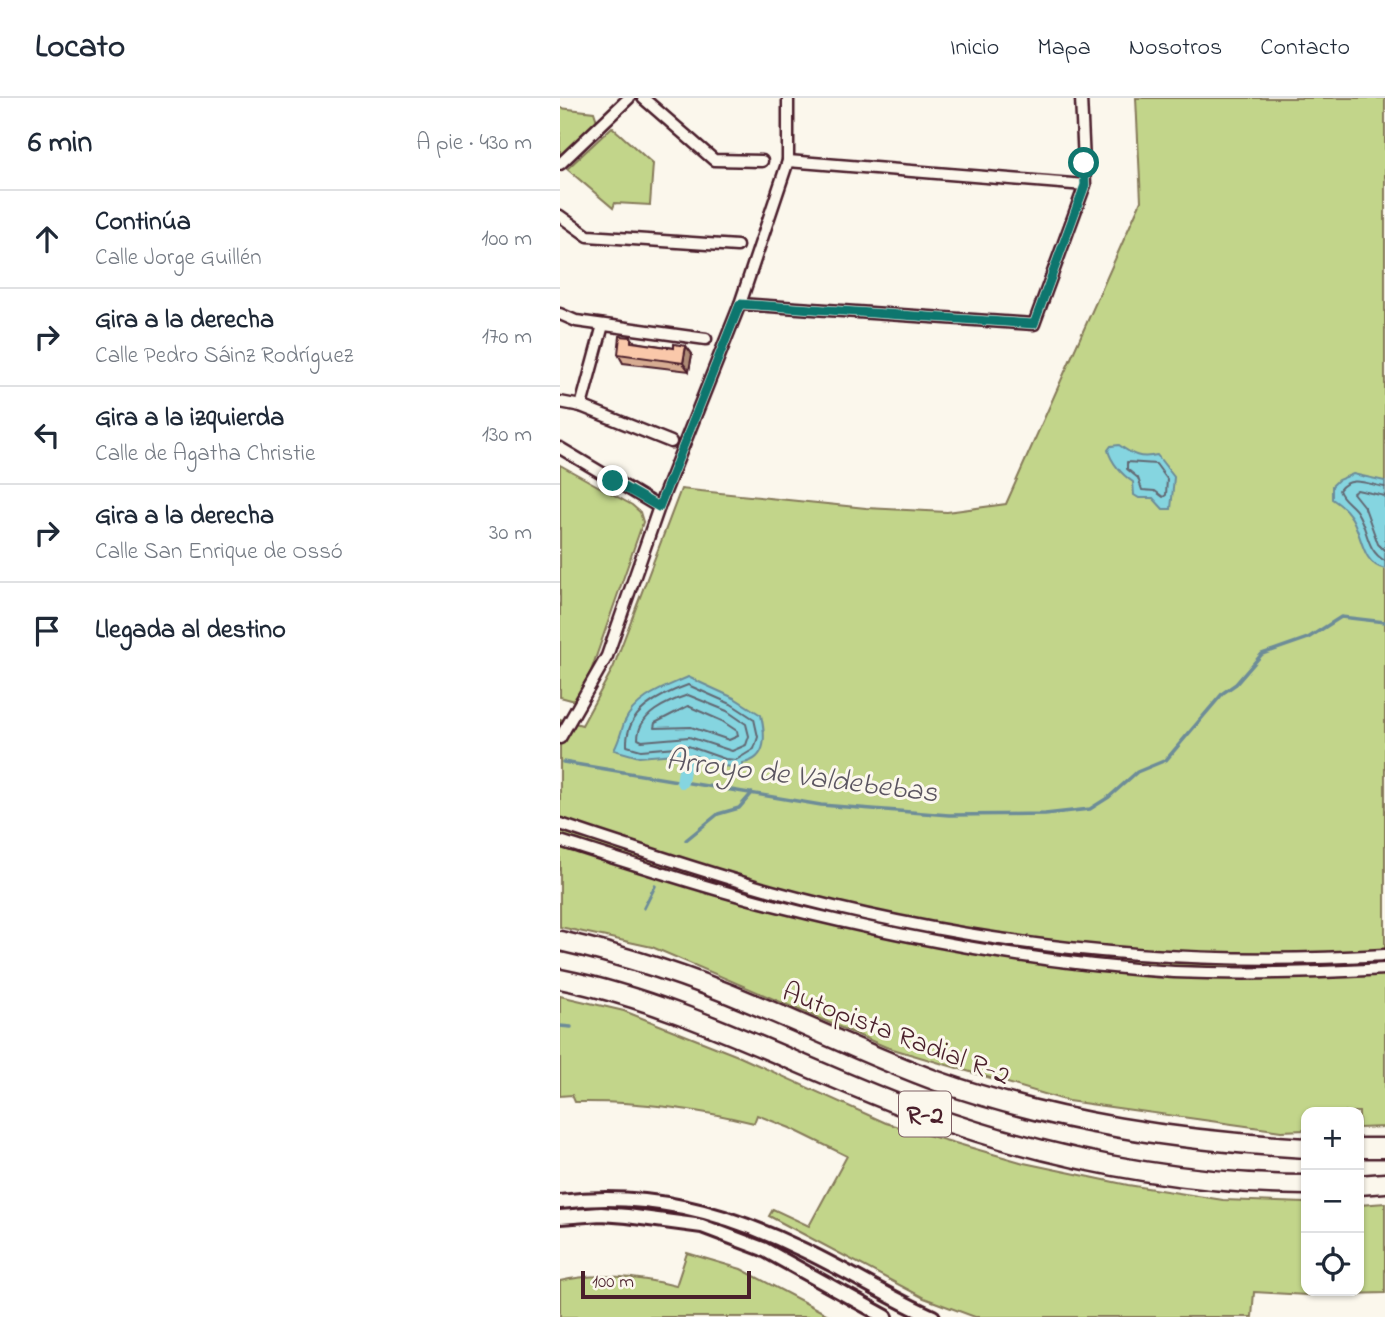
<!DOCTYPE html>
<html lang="es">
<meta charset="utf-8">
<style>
body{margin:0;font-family:"Indie Flower",sans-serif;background:#f6f6f7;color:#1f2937}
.controls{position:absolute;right:21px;bottom:21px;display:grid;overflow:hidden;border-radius:14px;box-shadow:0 2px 5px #0004}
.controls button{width:63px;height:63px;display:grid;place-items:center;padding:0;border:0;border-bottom:2px solid #e0e1e3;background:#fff;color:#1f2937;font:35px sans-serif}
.scale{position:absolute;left:21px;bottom:18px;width:170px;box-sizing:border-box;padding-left:7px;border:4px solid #4a1f2b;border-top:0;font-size:19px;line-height:24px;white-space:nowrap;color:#4a1f2b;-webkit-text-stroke:5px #fbf7ec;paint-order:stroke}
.stop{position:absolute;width:21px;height:21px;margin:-16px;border:5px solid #0f766e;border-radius:50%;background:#fff}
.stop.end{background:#0f766e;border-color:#fff;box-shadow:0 2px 7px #0008}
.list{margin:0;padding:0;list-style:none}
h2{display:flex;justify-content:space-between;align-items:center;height:91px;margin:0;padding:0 28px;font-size:30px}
h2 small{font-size:23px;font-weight:400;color:#747a83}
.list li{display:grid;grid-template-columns:46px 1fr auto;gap:21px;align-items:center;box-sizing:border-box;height:98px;padding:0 28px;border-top:2px solid #e0e1e3}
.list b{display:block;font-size:26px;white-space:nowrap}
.list p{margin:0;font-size:23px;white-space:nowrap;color:#747a83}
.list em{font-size:23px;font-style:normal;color:#747a83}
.icon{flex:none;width:38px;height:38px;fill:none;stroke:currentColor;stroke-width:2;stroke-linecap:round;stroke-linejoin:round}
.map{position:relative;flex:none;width:825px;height:1219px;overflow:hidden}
header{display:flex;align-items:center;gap:42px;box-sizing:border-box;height:98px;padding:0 35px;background:#fff;border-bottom:2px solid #e0e1e3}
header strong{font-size:33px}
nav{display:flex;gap:38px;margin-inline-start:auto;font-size:24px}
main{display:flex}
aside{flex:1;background:#fff}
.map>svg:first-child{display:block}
.green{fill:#c2d58a;stroke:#867a5a;stroke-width:2}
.water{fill:#85d5e0;stroke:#6d8c98;stroke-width:2}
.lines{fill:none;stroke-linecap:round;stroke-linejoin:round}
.shore{stroke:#626873;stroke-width:2}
.stream{stroke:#6d8c98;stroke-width:3.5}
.canal{stroke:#85d5e0;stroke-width:12}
.minor-casing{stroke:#4a1f2b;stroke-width:15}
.tertiary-casing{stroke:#4a1f2b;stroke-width:18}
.motorway-casing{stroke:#4a1f2b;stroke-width:23}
.minor{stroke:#fbf7ec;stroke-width:10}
.tertiary{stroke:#fbf7ec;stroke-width:12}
.motorway{stroke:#fbf7ec;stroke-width:18}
.wall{fill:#d7ac92;stroke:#4a1f2b;stroke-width:2}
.shaded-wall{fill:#af8c77;stroke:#4a1f2b;stroke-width:2}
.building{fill:#fac8aa;stroke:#4a1f2b;stroke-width:2}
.route{stroke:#0f766e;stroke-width:9}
.labels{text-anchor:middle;stroke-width:6;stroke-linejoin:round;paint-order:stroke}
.shield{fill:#fbf7ec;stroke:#7f6065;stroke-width:2}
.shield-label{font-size:26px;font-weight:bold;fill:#4a1f2b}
.street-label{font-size:28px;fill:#4a1f2b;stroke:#fbf7ec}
.water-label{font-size:30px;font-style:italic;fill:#5c5661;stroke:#fbf7ec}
</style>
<header>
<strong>Locato</strong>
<nav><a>Inicio</a><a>Mapa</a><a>Nosotros</a><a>Contacto</a></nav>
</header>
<main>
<aside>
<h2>6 min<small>A pie · 430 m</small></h2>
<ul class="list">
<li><svg class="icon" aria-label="ahead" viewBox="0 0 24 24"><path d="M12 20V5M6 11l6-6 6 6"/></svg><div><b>Continúa</b><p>Calle Jorge Guillén</p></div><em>100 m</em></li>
<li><svg class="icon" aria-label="right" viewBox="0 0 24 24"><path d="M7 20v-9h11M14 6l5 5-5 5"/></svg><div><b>Gira a la derecha</b><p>Calle Pedro Sáinz Rodríguez</p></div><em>170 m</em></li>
<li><svg class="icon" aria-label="left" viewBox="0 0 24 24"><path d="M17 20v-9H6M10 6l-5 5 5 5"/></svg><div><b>Gira a la izquierda</b><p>Calle de Agatha Christie</p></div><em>130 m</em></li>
<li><svg class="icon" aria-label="right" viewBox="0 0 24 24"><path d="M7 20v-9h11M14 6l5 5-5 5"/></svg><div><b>Gira a la derecha</b><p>Calle San Enrique de Ossó</p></div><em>30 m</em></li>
<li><svg class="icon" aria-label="arrive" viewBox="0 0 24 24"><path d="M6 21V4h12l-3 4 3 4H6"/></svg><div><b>Llegada al destino</b></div></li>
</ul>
</aside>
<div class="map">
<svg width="825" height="1219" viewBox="0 0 825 1219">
<rect width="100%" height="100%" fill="#fbf7ec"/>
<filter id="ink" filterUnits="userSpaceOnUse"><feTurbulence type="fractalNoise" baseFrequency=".0143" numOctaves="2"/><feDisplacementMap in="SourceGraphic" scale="14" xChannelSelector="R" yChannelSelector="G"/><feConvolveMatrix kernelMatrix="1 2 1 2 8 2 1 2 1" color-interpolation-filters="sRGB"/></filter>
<g filter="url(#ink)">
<!-- green -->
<g class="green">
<polygon points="576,0 825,0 825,1029 799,1030 799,1014 746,1014 746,1032 721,1033 508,1003 326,949 92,849 0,829 0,621 22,627 53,570 121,391 306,410 387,414 446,406 581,103"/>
<polygon points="0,10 34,14 37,23 0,61"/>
<polygon points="52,29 93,66 90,107 55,105 53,110 7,71"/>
<polygon points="0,367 72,407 80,414 83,424 31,573 15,603 0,599"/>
<path d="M0,898l64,15 114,45 148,67 138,40 104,22 95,15 83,3v88h53v-86l26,-2v90l-78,2 -53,-3 -2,25h-277l-51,-19 -155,-82 4,-7 36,17 38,-70 -57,-28 -33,-13 -3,8c-60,-15 -117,-22 -179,-21l-3,-7 -12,1z"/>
<path d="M127,1155l54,16 91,48h-272v-36c36,-9 80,-4 116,5z"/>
</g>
<!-- water -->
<g class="water">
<path d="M559,347c14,10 21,14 38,10l17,22 -3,32h-8l-10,-11h-14l-5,-3 -1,-13c-11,-7 -22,-20 -25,-32l3,-4z"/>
<path d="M793,376l32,7v88c-26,-6 -22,-38 -36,-55 -4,-6 -11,-11 -17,-15v-13l6,-6z"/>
<path d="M128,579l46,21 27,17c4,18 8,44 -18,48v5l-20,-2 -36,-13 -48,4 -25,-7c5,-9 7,-18 10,-27 11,-26 40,-35 64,-46z"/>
</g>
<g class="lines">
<!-- shore -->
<g class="shore">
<polygon points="567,364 596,366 607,381 606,397 603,399 595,393 582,392 578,380 567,371"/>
<path d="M825,389c-16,-2 -34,-13 -46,3 3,10 13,14 18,22 12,19 8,37 28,49"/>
<polyline points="825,398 797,392 793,395 805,410 818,446 825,453"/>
<path d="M128,587l43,19 23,15 4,18 -4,12 -18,11 -11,-1 -37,-13 -47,4 -14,-4c-2,-35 33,-51 61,-61z"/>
<path d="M128,597l39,16 19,13 3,12 -3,9 -14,6 -43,-14 -47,4 -4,-2c0,-25 29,-37 50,-44z"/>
<polygon points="128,608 162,623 177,633 178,638 169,642 131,629 94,630 95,625"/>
</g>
<!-- stream -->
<g class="stream">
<polyline points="3,664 261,707 389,717 485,716 530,711 549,699 577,674 606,662 663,595 676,586 702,556 748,540 781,519 825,524"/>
<polyline points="126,742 158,716 179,710 192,695"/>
<polyline points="84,810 95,788"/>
<polyline points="0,928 11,929"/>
</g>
<!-- canal -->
<polyline class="canal" points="122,684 127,655"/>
<defs>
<g id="minor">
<polyline points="83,0 154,62 202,63"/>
<polyline points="228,63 525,87"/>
<polyline points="0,66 69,0"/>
<polyline points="0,118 28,138 177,148"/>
<polyline points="180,206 474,226 525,87 521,0"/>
<polyline points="0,216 16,223 146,241"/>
<polyline points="0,304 21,308 111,344"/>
<polyline points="21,308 43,227"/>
<polyline points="0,350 99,409"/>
<polyline points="0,640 47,558 99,409 180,206 228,63 228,0"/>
<path d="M0,726c70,23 141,47 212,67 200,55 406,77 613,64"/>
<path d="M0,743c71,22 141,46 213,64 131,33 265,59 401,67 70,3 141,1 211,-3"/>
</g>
<g id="tertiary">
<path d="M0,1104c85,-11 163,9 239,46 46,21 88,49 134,69"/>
<polyline points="0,1119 41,1116 67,1118 142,1128 203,1151 326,1219"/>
</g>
<g id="motorway">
<path d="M0,843c67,15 133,37 196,64 61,25 120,54 181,76 120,42 243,60 369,67"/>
<path d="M0,881c129,26 244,92 367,136 121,43 251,69 379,70"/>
<polyline points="799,1050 825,1050"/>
<polyline points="799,1087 825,1085"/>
</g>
</defs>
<!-- minor casing -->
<use href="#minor" class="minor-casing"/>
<!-- tertiary casing -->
<use href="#tertiary" class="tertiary-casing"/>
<!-- motorway casing -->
<use href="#motorway" class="motorway-casing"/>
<!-- minor -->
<use href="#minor" class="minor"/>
<!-- tertiary -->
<use href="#tertiary" class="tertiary"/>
<!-- motorway -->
<use href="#motorway" class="motorway"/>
</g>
<!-- wall -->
<polygon class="wall" points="71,239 75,244 114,250 126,248 132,256 129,273 63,265 58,256"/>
<!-- shaded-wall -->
<polygon class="shaded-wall" points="126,248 132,256 129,273 123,265"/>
<!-- building -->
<polygon class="building" points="60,238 71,239 71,244 114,250 114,246 126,248 123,265 58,256"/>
</g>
<g class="lines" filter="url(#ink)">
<!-- route -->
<polyline class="route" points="53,383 99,409 180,206 474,226 525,87 524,65"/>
</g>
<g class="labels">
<!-- shield labels -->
<rect class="shield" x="339" y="993.5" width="52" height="45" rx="5"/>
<g class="shield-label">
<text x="365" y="1025">R-2</text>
</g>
<!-- street labels -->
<g class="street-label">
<text transform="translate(337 934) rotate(21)" y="10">Autopista Radial R-2</text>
</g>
<!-- water labels -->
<g class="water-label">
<text transform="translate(242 677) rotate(7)" y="10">Arroyo de Valdebebas</text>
</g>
</g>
</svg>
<div class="controls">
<button>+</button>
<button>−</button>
<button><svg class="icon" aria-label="locate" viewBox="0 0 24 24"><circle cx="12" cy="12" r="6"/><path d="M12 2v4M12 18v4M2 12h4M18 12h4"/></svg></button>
</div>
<div class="scale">100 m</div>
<div class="stop" style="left:524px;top:65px"></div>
<div class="stop end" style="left:53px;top:383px"></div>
</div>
</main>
